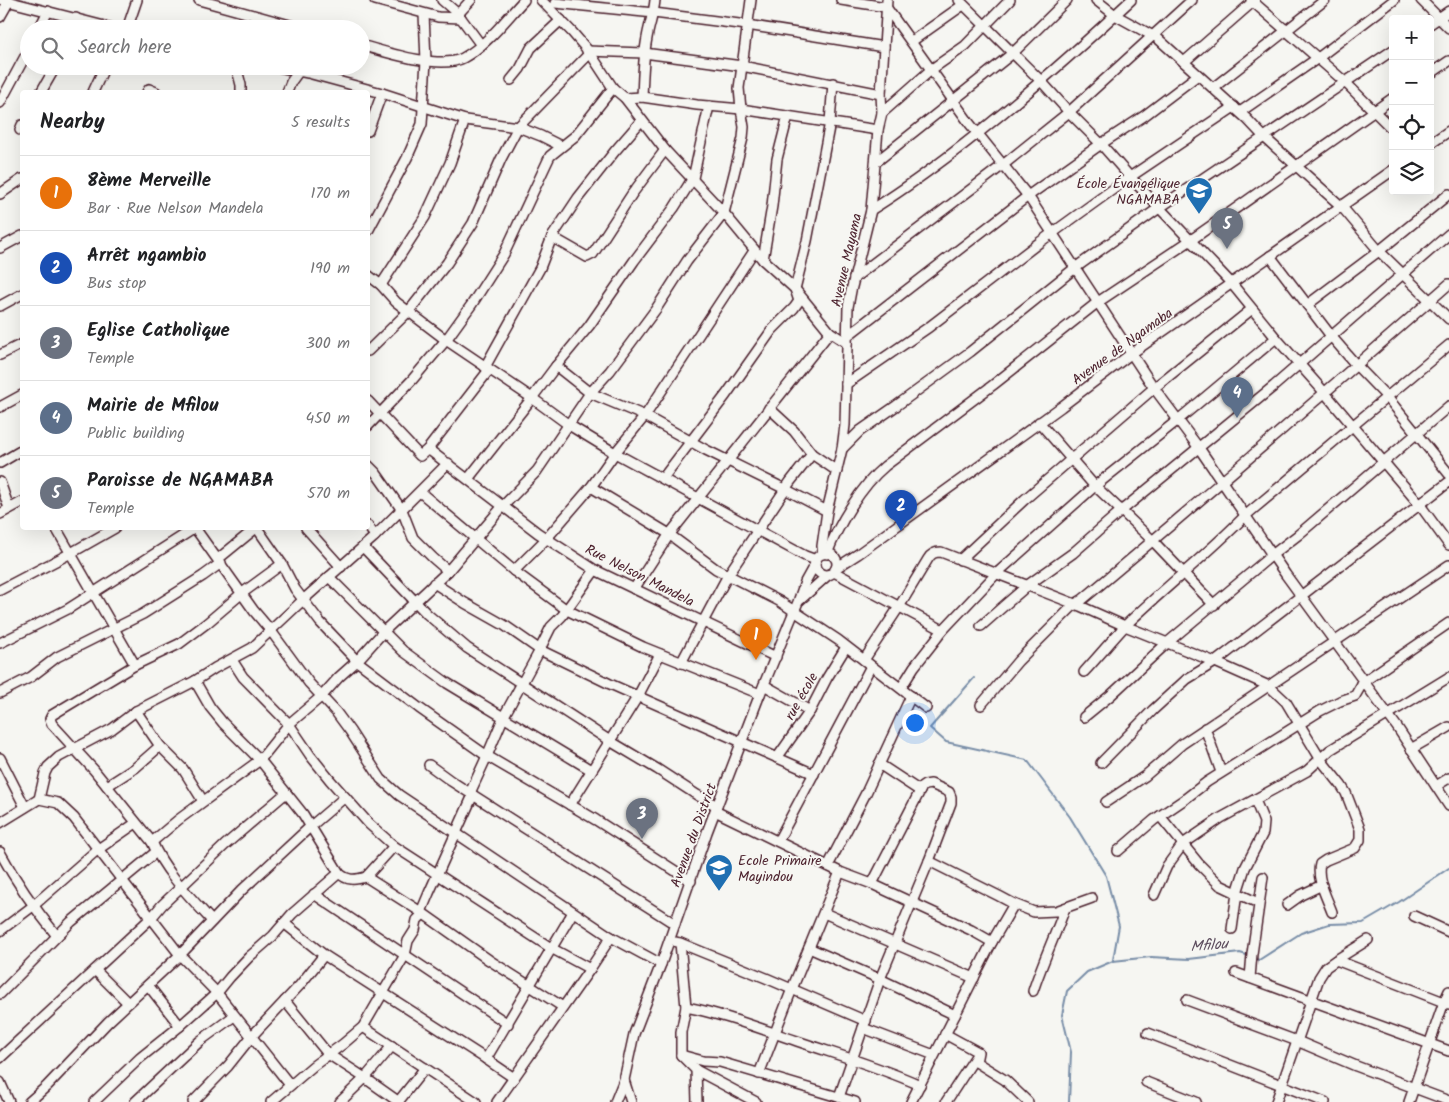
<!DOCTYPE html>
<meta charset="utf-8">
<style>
body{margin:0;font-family:Kalam,sans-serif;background:#f6f6f6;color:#202124}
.controls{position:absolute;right:15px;top:15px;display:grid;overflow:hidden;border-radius:5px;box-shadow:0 5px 20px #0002}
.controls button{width:45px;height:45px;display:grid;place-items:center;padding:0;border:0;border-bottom:1px solid #e0e0e0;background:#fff;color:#202124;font:25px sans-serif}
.you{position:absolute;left:914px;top:722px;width:18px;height:18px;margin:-12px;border:4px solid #fff;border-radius:50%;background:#1a73e8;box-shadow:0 0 0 8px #1a73e833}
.badge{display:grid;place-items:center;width:32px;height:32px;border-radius:50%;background:#111827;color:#fff;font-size:16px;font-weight:700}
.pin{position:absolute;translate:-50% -41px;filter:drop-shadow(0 1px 2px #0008)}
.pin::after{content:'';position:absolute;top:26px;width:18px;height:15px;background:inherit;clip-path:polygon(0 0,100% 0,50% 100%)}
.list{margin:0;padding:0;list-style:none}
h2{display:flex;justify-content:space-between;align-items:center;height:65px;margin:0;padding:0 20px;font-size:21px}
h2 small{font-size:16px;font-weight:400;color:#757577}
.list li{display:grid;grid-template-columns:32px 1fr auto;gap:15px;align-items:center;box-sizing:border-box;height:75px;padding:0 20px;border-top:1px solid #e0e0e0}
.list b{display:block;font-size:19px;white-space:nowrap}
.list p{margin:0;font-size:16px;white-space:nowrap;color:#757577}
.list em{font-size:16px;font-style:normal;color:#757577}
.icon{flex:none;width:28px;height:28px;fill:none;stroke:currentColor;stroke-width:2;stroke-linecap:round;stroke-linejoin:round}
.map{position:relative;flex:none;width:1449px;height:1102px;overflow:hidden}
.search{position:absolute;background:#fff;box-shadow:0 5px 20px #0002;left:20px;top:20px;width:350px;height:55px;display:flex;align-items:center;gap:12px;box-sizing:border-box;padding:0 18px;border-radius:28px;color:#757577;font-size:19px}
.panel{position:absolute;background:#fff;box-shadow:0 5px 20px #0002;left:20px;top:90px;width:350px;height:440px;border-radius:5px}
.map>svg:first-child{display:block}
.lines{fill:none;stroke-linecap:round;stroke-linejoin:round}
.stream{stroke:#788da7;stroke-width:2}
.minor-casing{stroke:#4a1f2b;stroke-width:12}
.minor{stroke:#f6f6f2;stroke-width:9}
.labels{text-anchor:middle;stroke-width:4;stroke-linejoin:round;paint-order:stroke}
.poi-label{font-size:14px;fill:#4a1f2b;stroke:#f6f6f2;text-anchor:end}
.street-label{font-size:14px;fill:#4a1f2b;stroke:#f6f6f2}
.water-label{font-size:15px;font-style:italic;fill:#5d4d5e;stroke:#f6f6f2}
</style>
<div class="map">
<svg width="1449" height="1102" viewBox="0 0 1449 1102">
<rect width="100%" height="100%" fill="#f6f6f2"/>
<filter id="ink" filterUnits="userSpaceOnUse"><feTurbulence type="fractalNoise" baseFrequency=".02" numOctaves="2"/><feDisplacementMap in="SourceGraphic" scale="10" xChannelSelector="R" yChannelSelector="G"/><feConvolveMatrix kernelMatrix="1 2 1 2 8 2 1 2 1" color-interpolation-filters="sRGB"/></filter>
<g filter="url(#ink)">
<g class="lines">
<!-- stream -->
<g class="stream">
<polyline points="974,678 930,728 946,742 1027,760 1070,817 1106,876 1119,926 1113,960"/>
<polyline points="1254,958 1259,960 1301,933 1329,924 1363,923 1399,902 1449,868"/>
<polyline points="1069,1102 1071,1052 1062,1015 1067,991 1087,972 1113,961 1151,957 1189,959 1240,953 1250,956"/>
</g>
<defs>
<g id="minor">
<polyline points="3,0 116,29"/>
<polyline points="199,0 304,29"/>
<polyline points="375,0 438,17 461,18"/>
<polyline points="442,0 458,14 481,45"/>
<polyline points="541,0 572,32 590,53 613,88 625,98 665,150 724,213 763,260 795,289 830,332 847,343"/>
<polyline points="841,0 886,7 970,124 1028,196 1154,388 1199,448 1286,575 1397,727 1449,806"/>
<polyline points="959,0 1041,81 1069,112 1101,144 1130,177 1232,284 1276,338 1325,393 1420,505 1449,545"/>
<polyline points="1096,0 1115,15 1153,36"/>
<polyline points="1251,0 1345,82 1393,130"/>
<polyline points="1421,0 1449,28"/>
<polyline points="555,3 654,13 747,25 884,47"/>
<polyline points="458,14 471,0"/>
<polyline points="0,17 9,1"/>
<polyline points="1430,24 1449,11"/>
<polyline points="39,29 48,11"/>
<polyline points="73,29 76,18"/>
<polyline points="127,29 137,0"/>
<polyline points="1154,35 1247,119 1264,137 1342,207 1379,251 1449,319"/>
<polyline points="912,41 963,5"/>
<path d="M361,45c24,7 80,25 102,13 24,-13 42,-38 61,-58"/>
<polyline points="587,51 644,53 742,66 881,94"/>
<polyline points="1184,62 1255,0"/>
<polyline points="236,66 241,85 241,92"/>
<polyline points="274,66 308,73 382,93 465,120 518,127 541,136 561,146"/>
<polyline points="1430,74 1449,61"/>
<polyline points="511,80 520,69 531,48 561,20"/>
<polyline points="1213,88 1325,0"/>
<polyline points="41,92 56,66"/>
<polyline points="93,92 105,66"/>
<polyline points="147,92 149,89 156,92"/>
<polyline points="287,92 291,82 299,71"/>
<path d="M642,97c1,-20 1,-39 5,-59 2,-13 7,-25 8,-38"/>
<polyline points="625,98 642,97 697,105 741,109 878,130"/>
<polyline points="0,103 29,49"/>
<polyline points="1240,112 1318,58 1394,0"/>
<polyline points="882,113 932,69 965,46 1010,0"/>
<polyline points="20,130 22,125"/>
<polyline points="368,131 382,93"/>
<polyline points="1430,144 1449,131"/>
<polyline points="876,162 1013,53 1067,0"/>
<polyline points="0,194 22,179"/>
<path d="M871,210c26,-16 51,-34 75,-52 65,-49 126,-103 185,-158"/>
<polyline points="368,231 407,158 422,124 426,61 424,14"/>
<polyline points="552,237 587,257 593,254 632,194 665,150"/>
<polyline points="0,248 22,236"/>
<polyline points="1270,256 1331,336 1357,366 1387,397 1449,474"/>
<polyline points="763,260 772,206 777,159 788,116"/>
<polyline points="368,275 381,285 396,302 446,340 532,398 569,425 615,453 805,556 816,560"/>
<polyline points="854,278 1003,165 1069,112 1192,0"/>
<polyline points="381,285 425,217 450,163 465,120"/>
<polyline points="1307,305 1379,251 1449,194"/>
<polyline points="0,306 22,294"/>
<polyline points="846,337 1028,196 1101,144 1144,116 1198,75"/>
<polyline points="368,351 409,311 447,263 473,223 501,159 518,127 590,53"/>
<polyline points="0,355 22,344"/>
<polyline points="556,366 590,393 645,416 706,450 785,489 827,511"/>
<polyline points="485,367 540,268 552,237 578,198 615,151 641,121"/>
<polyline points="846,384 929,327 1040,242 1130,177 1234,107"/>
<polyline points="368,401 420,456 428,449 489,370"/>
<polyline points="0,407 22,395"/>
<polyline points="769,408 794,431 812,454 837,471"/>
<polyline points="1039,422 1092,483 1153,541 1214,605"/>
<polyline points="368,426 412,380 446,340 472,304 504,254 550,156 575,136 613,88"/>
<polyline points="428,449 538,533 595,570 776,657"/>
<polyline points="842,449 860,431 896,406 970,352 1075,268 1159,208 1393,50"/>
<polyline points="0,463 22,450"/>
<polyline points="368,465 376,473 402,510 413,538 433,558 448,571"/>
<polyline points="663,478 726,395 772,330 794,308 799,301 795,289 807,241 830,122 833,83"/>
<polyline points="468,479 532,398 556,366 589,326 634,261 674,208 693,178 709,106"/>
<polyline points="0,482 9,508"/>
<polyline points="591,487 666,532 716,569 779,601 838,640 926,708"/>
<polyline points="420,492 514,571 567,610 643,647 760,694"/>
<polyline points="0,514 22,502"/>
<polyline points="368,526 375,536"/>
<polyline points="56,528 135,665"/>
<polyline points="195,528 254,611 271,631 309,683 336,712 350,731 381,779 399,795 611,937 661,964"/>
<polyline points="257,528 282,564 295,589 320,622 357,661 419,708 487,756 596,820 691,881"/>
<polyline points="306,528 341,567"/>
<polyline points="363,547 427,614 467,648 610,741 657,769 697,795 717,806"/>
<circle cx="826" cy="564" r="11"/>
<polyline points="823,554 822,546 827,511 842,449 845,425 848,307 851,291 871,210 878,130 882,113 881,94 887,0"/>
<path d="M827,554c11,-29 34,-68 58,-88l108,-81 105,-83 93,-62 202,-142"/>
<polyline points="218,559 256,528"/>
<polyline points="960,560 1024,500 1154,388 1252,309"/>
<polyline points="836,568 858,554 1061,407 1132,353 1393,170"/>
<polyline points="514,571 547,538 591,487 615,453 645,416 754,251"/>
<polyline points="834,572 943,630"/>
<polyline points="329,577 403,651 447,683 591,770"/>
<polyline points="434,583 465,603 504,625 540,650 610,684 814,774"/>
<polyline points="634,589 669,535 830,332"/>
<polyline points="0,590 71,553 115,528"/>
<polyline points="800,600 828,575"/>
<polyline points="981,626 1006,604 1028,585 1073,553 1121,511 1274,386 1449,234"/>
<polyline points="0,643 68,609 195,528"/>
<polyline points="232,660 243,677 289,724 310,755 330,780 369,824 394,846 551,948 590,969"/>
<path d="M864,660l35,-53 29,-48c3,-5 6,-7 13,-7l139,54 45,20 90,36 54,24 17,16 35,58 20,25 5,8 14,36v11l-5,8 -29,12 -6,4c-4,15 7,34 12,48"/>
<polyline points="681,663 728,575 790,482 812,454"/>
<path d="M1084,672c14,-15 27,-31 41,-46 39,-38 82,-71 120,-110l204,-171"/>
<path d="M195,681l15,26 13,16 37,37 43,54 36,59c8,8 16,7 27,4l55,35 68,48 74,47"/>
<polyline points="764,685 810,711"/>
<polyline points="901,688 914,667 943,630 996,574 1095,486 1178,420 1276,338"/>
<polyline points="0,693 31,677 57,657 143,614 203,576 221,563"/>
<path d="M981,705l37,-44 57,-57 7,-4c124,-103 245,-209 367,-316"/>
<polyline points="136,711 160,746 183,769 203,801"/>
<polyline points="1084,717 1111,695 1167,643 1272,555 1298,535 1449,406"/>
<polyline points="1205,728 1221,772"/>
<polyline points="1411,749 1449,727"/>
<polyline points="0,758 25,807"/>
<polyline points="777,758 810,711 827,678 846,647"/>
<polyline points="1101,763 1153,710 1187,679 1215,662 1449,482"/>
<polyline points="879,764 920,791"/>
<polyline points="429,765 451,781 675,924"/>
<polyline points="107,786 135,768 160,746"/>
<polyline points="1436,786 1449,778"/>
<polyline points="470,793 487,756 504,716 540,650 541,647 551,627 562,616 595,570"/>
<polyline points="39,799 45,773 48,767 59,757 112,729 136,711 195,681 215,668 252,648 303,600 373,538 448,463"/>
<polyline points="1106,802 1145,776 1182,744 1449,565"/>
<polyline points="570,805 638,696 660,654"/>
<polyline points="715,811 840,872 872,884 971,930 992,942"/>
<polyline points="1160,816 1199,864 1220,885 1258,903"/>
<polyline points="0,823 39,799 58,803 74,818 180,955 217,993 290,1085"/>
<polyline points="778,841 871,666"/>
<polyline points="152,842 178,820 260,760 289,724 322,696 339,677 357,661 384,631 448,571 503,506 537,471 590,393 610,371 656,309 687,261 724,213 743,138 744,127 741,109 739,88 751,0"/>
<polyline points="1118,851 1154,820 1185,799 1207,782 1320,711 1340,701 1355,696 1363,682 1449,623"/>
<path d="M0,852c16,30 35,57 57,84"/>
<polyline points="929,861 999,896 1014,904 1034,912 1056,911 1092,898"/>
<polyline points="828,866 866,793 911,696"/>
<polyline points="366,877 394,846"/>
<polyline points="314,894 508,1024"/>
<polyline points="1154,895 1167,866 1183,844 1221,818 1307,771 1330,750 1449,677"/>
<polyline points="1287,905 1301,895 1322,885"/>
<polyline points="824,913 974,978"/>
<polyline points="1414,916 1449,932"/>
<path d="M212,921c-22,-24 -47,-49 -60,-79l-58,-72 -42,-46 -2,-5 2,-4 83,-50 44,-21 28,-21 34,-29 41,-30"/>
<polyline points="284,923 324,955 486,1059 514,1078"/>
<polyline points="1232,929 1237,893 1245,868 1263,833 1264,822 1255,800"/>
<polyline points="0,931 33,906 97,850 136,823"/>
<polyline points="1368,940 1336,960 1449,1004"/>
<polyline points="676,942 680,943 686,1007 681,1032 681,1055 696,1070 697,1102"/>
<polyline points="680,943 766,978 866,1021"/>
<polyline points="809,948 880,979 955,1015"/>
<polyline points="95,970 128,1003"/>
<polyline points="1236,973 1449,1051"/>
<polyline points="1250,978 1252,954 1263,877"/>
<polyline points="148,985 180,1026"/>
<path d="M1033,991c9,-28 22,-55 32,-83"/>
<polyline points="0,994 71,922 156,852"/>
<polyline points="1187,1000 1297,1041 1356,1066 1449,1101"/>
<polyline points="285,1001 328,1054 365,1078 399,1102"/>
<path d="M686,1007c37,7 75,22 111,34 41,14 83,26 123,44"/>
<polyline points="363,1027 476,1102"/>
<polyline points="863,1028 934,1055"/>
<polyline points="1148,1033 1325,1102"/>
<polyline points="945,1034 978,1052 976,1062 1005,1080 1028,1102"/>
<polyline points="681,1055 703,1061 720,1062 855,1102"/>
<polyline points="0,1058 152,917 162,905 225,845 286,793"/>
<polyline points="486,1059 573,912"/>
<polyline points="696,1070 756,1102"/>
<polyline points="759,1074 792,989 840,872"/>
<polyline points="624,1080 631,1102"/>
<polyline points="0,1082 9,1102"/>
<polyline points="1146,1082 1196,1102"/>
<polyline points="839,1097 880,979 929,861 951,803 951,797 949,792 931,784 925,785 922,787 872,884"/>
<polyline points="29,1102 47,1086 108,1022 180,955 242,890 311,826 345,797"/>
<polyline points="94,1102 140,1058 180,1026 217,993 230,977 249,957 273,936 292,914 339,873"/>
<polyline points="135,1102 200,1041 234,1016"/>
<polyline points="193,1102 228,1066 252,1036 300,985 324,955"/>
<polyline points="271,1102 313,1066 343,1044 363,1027 405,955 408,941 415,930 417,920 421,916 421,912 429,893 473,795"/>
<polyline points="340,1102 365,1078 392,1046"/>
<polyline points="398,1102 425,1068"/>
<polyline points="497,1102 590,969 611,937"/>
<polyline points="615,1102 624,1080 634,1034 661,964 707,832 760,694 798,602 805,582 815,564"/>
<polyline points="911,1102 992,942 1014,904"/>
<polyline points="946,1102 976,1056"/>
<polyline points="1276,1102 1319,978 1326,967 1336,960"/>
<polyline points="1409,1102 1444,1002 1449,991"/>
</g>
</defs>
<!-- minor casing -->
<use href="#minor" class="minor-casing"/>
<!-- minor -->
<use href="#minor" class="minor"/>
</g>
</g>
<!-- icons -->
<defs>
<symbol id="school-pin" viewBox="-11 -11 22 30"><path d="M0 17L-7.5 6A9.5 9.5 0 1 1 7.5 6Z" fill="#1f6fb2" stroke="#f6f6f2"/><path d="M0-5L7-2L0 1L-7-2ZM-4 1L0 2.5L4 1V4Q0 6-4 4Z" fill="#fff"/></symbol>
</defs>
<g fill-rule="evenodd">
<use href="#school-pin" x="1183" y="175" width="32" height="43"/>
<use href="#school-pin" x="703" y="852" width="32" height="43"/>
</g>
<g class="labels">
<!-- poi labels -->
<g class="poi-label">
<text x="1180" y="188">École Évangélique<tspan x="1180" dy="16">NGAMABA</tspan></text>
<text x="738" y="865" text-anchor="start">Ecole Primaire<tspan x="738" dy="16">Mayindou</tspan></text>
</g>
<!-- street labels -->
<g class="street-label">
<text transform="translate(846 260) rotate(-77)" y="5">Avenue Mayama</text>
<text transform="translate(1122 346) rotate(-36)" y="5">Avenue de Ngamaba</text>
<text transform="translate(640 575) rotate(27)" y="5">Rue Nelson Mandela</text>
<text transform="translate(801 696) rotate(-60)" y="5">rue école</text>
<text transform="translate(693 835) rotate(-70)" y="5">Avenue du District</text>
</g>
<!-- water labels -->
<g class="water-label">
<text transform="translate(1209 945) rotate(-5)" y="5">Mfilou</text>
</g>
</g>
</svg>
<div class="controls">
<button>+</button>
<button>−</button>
<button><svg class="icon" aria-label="locate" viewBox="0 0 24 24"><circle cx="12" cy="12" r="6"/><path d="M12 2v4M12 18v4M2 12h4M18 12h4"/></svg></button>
<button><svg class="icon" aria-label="layers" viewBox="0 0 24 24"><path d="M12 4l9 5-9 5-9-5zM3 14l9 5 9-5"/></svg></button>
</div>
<div class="you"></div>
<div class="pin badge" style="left:756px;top:660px;background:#e8710a">1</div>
<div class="pin badge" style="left:901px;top:531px;background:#1a4fb4">2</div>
<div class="pin badge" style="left:642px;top:839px;background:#6b7280">3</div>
<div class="pin badge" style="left:1237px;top:418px;background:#5c6f8a">4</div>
<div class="pin badge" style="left:1227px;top:249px;background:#6b7280">5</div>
<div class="search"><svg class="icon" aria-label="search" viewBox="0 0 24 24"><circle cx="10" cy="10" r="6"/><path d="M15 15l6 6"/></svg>Search here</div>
<section class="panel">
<h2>Nearby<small>5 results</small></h2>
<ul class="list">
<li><span class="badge" style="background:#e8710a">1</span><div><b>8ème Merveille</b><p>Bar · Rue Nelson Mandela</p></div><em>170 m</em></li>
<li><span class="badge" style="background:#1a4fb4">2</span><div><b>Arrêt ngambio</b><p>Bus stop</p></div><em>190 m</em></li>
<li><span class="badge" style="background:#6b7280">3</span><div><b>Eglise Catholique</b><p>Temple</p></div><em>300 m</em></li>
<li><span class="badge" style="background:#5c6f8a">4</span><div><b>Mairie de Mfilou</b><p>Public building</p></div><em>450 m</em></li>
<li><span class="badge" style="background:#6b7280">5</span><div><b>Paroisse de NGAMABA</b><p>Temple</p></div><em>570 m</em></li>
</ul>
</section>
</div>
